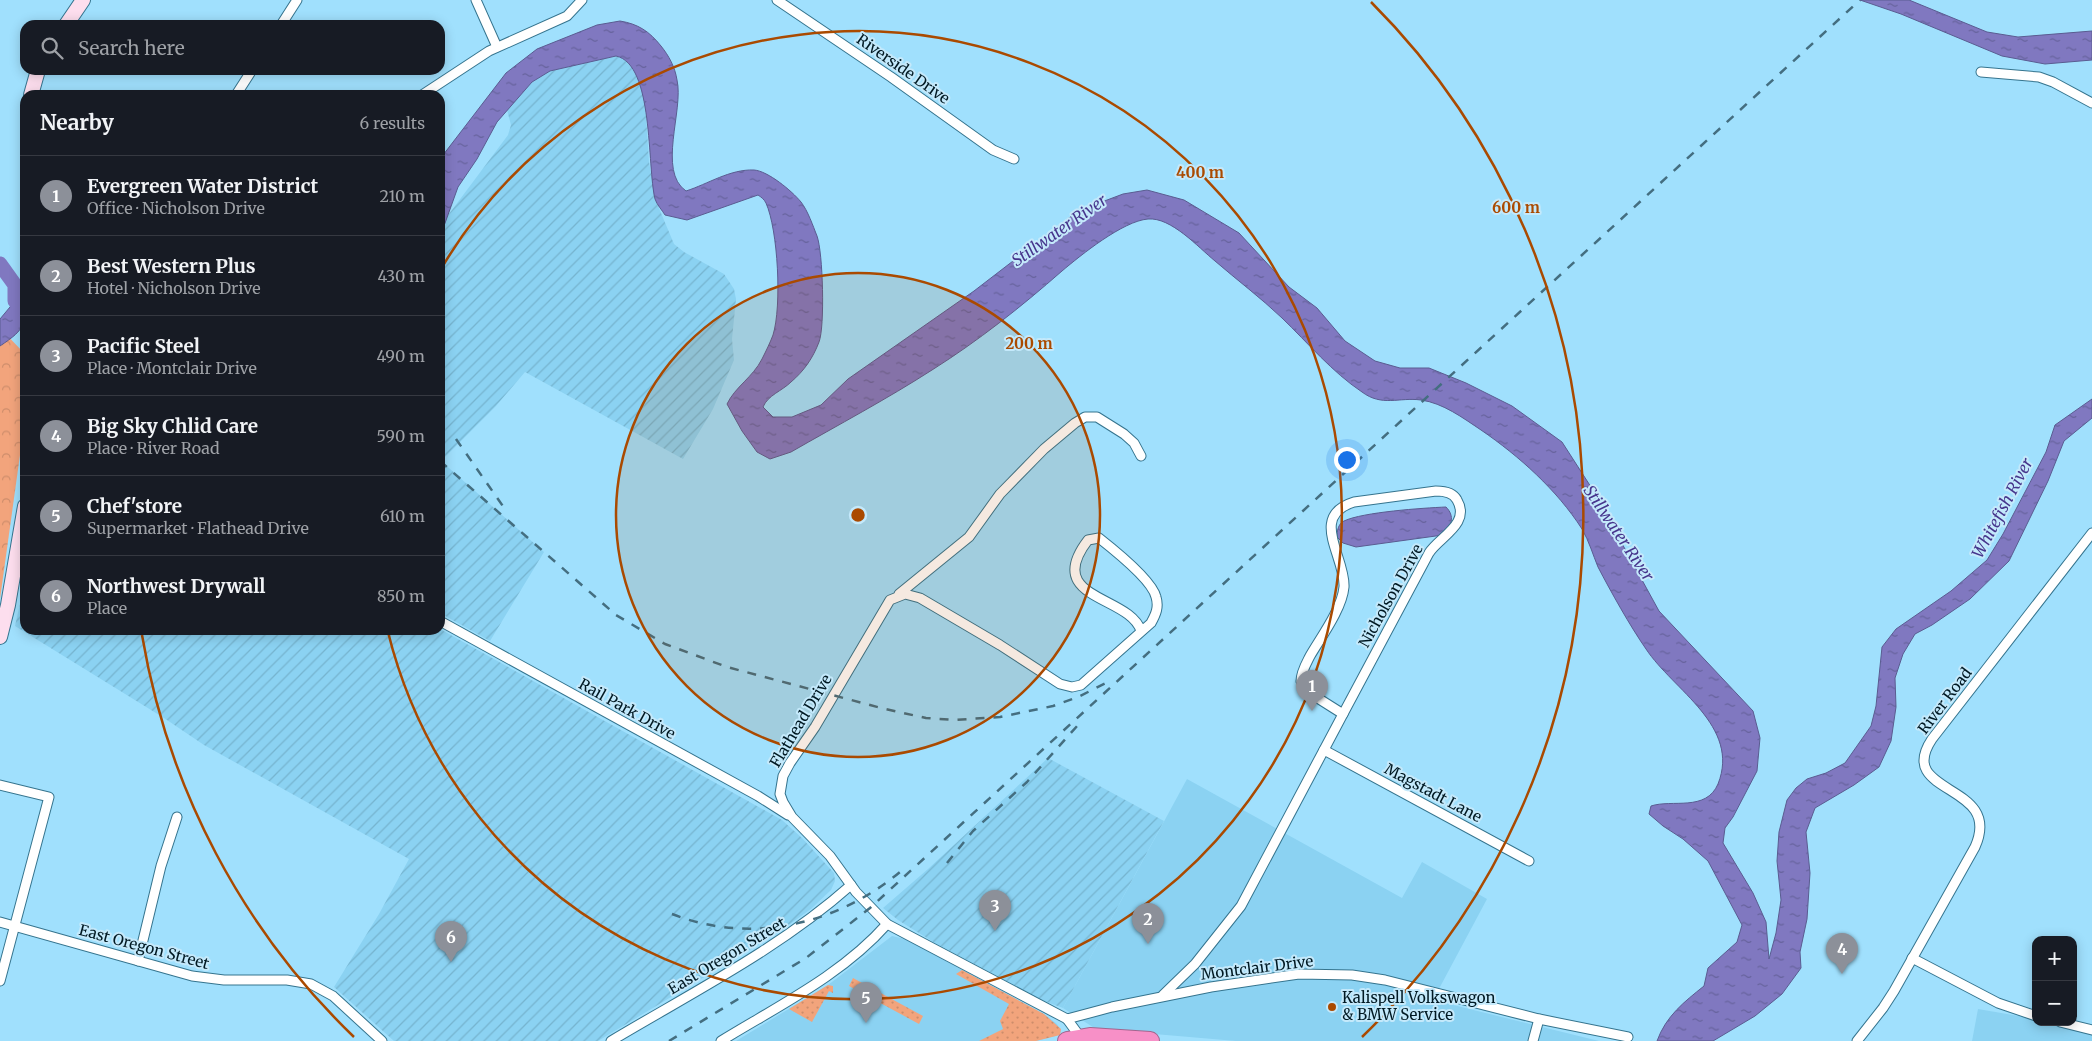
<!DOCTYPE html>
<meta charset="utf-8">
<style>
body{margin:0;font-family:Merriweather,serif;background:#20242c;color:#f1f3f6}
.controls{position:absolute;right:15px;bottom:15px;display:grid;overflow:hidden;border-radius:10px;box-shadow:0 2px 12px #0003}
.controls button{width:45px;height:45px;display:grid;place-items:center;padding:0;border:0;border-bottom:1px solid #363941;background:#171b24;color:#f1f3f6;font:25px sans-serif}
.you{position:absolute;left:1346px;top:459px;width:18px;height:18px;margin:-12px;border:4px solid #fff;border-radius:50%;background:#1a73e8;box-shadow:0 0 0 8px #1a73e833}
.badge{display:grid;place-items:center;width:32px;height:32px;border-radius:50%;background:#8c9099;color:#fff;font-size:16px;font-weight:700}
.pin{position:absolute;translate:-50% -41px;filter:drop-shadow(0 1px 2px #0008)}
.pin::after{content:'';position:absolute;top:26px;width:18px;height:15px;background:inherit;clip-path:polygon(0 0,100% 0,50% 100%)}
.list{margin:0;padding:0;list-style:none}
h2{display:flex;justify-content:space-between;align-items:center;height:65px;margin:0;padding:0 20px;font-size:21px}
h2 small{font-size:16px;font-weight:400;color:#9ea1a6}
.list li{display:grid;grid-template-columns:32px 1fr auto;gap:15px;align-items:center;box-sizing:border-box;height:80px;padding:0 20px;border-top:1px solid #363941}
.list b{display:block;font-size:19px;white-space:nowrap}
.list p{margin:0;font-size:16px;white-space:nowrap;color:#9ea1a6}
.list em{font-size:16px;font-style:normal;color:#9ea1a6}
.icon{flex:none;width:28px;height:28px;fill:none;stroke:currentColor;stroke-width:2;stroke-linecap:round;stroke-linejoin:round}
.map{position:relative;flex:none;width:2092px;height:1041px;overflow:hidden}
.search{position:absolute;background:#171b24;box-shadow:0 2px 12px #0003;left:20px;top:20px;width:425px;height:55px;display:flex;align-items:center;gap:12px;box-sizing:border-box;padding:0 18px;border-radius:15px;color:#9ea1a6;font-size:19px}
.panel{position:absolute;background:#171b24;box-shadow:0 2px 12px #0003;left:20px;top:90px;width:425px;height:545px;border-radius:15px}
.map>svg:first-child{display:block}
.built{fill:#8bd2f2}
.industrial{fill:url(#industrial-furrows)}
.grass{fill:url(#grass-dots)}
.forest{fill:url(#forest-crowns)}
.water{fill:url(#water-ripples);stroke:#5a5c91}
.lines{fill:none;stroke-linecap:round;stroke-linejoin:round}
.river{stroke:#8078c0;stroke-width:15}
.street-casing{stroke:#35748e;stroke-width:11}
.secondary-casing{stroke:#35748e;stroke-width:16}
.highway-casing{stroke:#a1668e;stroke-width:20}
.street{stroke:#fff;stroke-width:9}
.secondary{stroke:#fddeee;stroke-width:14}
.highway{stroke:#f790c7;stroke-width:18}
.rail{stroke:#446e80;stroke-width:2.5;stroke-dasharray:9 9;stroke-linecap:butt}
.ring{fill:none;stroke:#aa4a00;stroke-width:2.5}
.poi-dot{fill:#aa4a00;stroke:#c4e9fb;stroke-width:2}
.labels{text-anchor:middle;stroke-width:4;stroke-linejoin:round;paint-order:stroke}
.street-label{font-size:15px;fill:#001923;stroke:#c4e9fb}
.poi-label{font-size:15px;fill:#001923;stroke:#c4e9fb;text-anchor:start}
.water-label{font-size:16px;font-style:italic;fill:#46358c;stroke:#c4e9fb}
.centre{fill:#aa4a00;stroke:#c4e9fb;stroke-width:2.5}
.ring-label{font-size:15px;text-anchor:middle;font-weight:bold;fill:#aa4a00;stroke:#c4e9fb;stroke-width:4;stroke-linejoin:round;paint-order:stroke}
</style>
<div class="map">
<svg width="2092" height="1041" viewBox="0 0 2092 1041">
<defs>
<pattern id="industrial-furrows" width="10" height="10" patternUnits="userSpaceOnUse" patternTransform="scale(1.25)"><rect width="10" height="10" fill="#8bd2f2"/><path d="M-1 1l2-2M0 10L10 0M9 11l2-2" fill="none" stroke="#76b4cf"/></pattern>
<pattern id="grass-dots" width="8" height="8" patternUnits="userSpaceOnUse" patternTransform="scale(1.25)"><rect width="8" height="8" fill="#f2a47c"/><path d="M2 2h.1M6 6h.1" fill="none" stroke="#ce8d6b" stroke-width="1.8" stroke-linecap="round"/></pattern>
<pattern id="forest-crowns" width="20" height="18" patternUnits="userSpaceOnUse" patternTransform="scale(1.25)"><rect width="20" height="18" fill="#f2a47c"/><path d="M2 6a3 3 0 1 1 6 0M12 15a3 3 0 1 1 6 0" fill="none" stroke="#ce8d6b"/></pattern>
<pattern id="water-ripples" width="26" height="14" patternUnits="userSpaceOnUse" patternTransform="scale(1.25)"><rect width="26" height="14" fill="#8078c0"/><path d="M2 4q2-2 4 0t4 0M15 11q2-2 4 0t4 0" fill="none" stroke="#66629c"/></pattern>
</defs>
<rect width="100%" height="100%" fill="#a0e0fd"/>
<!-- built -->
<g class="built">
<polygon points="1187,779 1402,898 1422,862 1487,899 1433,1000 1599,1041 1236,1041 1096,1029 1063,1008"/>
<polygon points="892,936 905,939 1044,1014 1057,1024 1061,1032 1056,1036 1036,1041 736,1041 828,985"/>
<polygon points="1978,1009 2036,1019 2036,1022 2053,1022 2092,1029 2092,1041 1972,1041"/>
</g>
<!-- industrial -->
<g class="industrial">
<polygon points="616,56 623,58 636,72 645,99 649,162 656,201 674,244 684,252 724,274 734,289 736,299 732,339 734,360 713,409 683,459 525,372 496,406 441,461 544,552 490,641 440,613 440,226 508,135 511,125 507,110 532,82 550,71"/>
<polygon points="25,582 25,630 440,629 782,820 802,838 834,873 835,881 831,890 811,909 779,932 598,1041 394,1041 334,987 379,914 409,859 204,745 164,718 15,626"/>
<polygon points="1048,758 1164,821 1063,1008 1044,1001 935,943 898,920 883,908 928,869"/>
</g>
<!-- grass -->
<g class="grass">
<polygon points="962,970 1044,1014 1061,1029 1060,1035 1036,1041 979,1041 1003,1029 1000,1021 1009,1004 956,974"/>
<polygon points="853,978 923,1016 919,1024 849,986"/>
<polygon points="828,985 833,986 833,993 829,991 812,1022 789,1009"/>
</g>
<!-- forest -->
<polygon class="forest" points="0,328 25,354 25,419 0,599"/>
<!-- water -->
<g class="water">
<polygon points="1860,0 1909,0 1987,32 2018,37 2092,31 2092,60 2045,64 2002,56 1901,14"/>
<path d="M620,21c18,3 29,10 41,25 8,10 14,21 16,34 7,30 -20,91 9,111 22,-7 44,-22 68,-21 14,1 38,21 47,32 7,9 12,24 16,34 6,16 8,91 2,106 -6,16 -15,29 -28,40 -9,9 -23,13 -28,25l10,10h19l29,-12 27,-26 126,-88 104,-80 45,-17 24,-4 37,10 55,33 50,54 28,21 28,33 30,20 25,7h29l37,15 46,23 50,36 29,45 68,124 94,100 7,27 -3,33 -24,46 -8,11 -2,15 30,50 13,29 3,37 7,-26 5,-33 -4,-39 2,-29 8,-32 9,-12 11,-9 19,-6 19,-10 26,-37 5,-20 6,-59 14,-18 55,-38 36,-31 16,-26 43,-82 9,-27 37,-26v19l-28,23 -16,40 -39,80 -39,38 -38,26 -17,9 -12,20 -8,24 1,29 -5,34 -12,26 -25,18 -39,23 -9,24 4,41 -3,46 -7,33 1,16 -19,26 -27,22 -42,25h-56c9,-25 27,-39 47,-55l4,-18 29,-26 5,-17 -34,-64 -25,-22 -20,-13 -14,-12 2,-8c21,-7 55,6 67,-22 23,-58 -45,-94 -72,-135 -16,-23 -35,-57 -48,-82 -5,-12 -9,-26 -16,-38 -25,-39 -63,-73 -101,-99 -18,-12 -38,-27 -60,-30 -22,-3 -39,7 -59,-8 -30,-20 -54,-49 -80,-74 -21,-20 -45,-38 -67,-57 -17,-14 -44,-44 -67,-42 -25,2 -67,36 -86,52 -41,36 -84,70 -130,99 -45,29 -94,55 -141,82l-21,7 -13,-7 -15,-21 -15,-27c8,-17 26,-27 35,-45 4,-8 8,-16 11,-24 9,-29 5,-105 -7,-132 -2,-4 -5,-6 -8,-8l-71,25 -22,-5c-3,-5 -8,-10 -10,-16 -8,-33 -1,-135 -39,-143l-66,15 -18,11 -35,40 -20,37 -19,28 -18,50v-78l66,-86 31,-24 60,-24z"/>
<path d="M25,293c0,32 2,35 -25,53v-27l15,-18z"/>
<path d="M1446,507c9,9 6,19 -3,28l-87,12 -13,-4 -6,-6c0,-6 1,-13 7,-16 19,-9 79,-13 102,-14z"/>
</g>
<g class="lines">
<!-- river -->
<polyline class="river" points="0,264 15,285 15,301 20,306 25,303"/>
<defs>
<g id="street">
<polyline points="476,0 497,47"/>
<polyline points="777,0 891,77 993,150 1014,159"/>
<polyline points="281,25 297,0"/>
<polyline points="1981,72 2039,77 2053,82 2092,103"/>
<polyline points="236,95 252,70"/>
<polyline points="422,95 489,51 567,16 582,0"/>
<path d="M1436,491c8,0 17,1 21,9 14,24 -18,37 -28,53l-86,161 -38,-24 -4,-9c0,-9 5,-17 9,-25 11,-19 32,-47 34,-69 2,-29 -36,-71 10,-85z"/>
<polyline points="899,594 969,537 1000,494 1044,449 1075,423 1085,417 1097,417 1124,434 1134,443 1141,456"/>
<polyline points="440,621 758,796 788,815"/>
<path d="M1141,631c-11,-36 -99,-31 -53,-91l11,-2c14,11 53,42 57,59 3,10 0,17 -5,26l-70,62 -9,2 -12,-3 -60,-39 -80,-47 -15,-4 -15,6 -75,127 -25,36 -7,13 -3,18 3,8 9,15 38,39 26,36 31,32 180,95 45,-12 99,-20 88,-13 53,1 33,5 154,39 89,18"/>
<polyline points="1324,750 1529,861"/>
<polyline points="0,785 49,797 0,981"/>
<polyline points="0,922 192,976 224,980 287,980 311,984 333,996 382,1041"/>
<polyline points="1912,958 1998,1003 2036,1016"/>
<polyline points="138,961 161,866 177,817"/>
<polyline points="1163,995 1195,964 1241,906 1343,714"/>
<polyline points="1067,1019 1081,1038"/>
<polyline points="2060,1022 2092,1030"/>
<path d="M611,1041c82,-49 168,-92 240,-156"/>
<path d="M721,1041c57,-35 121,-66 166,-117"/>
<polyline points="1533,1041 1539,1019"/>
<path d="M1857,1041l26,-33 11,-17 81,-144c29,-65 -81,-51 -43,-108l160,-206"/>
</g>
<g id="secondary">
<polyline points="66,25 83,0"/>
<polyline points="31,95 38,70"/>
<polyline points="0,637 8,605 25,506"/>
</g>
<polyline id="highway" points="1067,1041 1090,1037 1150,1041"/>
</defs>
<!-- street casing -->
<use href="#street" class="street-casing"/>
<!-- secondary casing -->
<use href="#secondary" class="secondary-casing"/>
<!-- highway casing -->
<use href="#highway" class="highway-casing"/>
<!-- street -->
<use href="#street" class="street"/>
<!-- secondary -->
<use href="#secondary" class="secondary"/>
<!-- highway -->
<use href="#highway" class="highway"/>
<!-- rail -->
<g class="rail">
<polyline points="456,439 507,512"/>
<polyline points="440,461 616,615 665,644 727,667 885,709 926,718 954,720 1000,717 1053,706 1078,697 1112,680"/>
<polyline points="947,863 973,831 1027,782 1078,725"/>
<path d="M672,914c79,31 164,11 228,-42"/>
<polyline points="669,1041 806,958 870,908 1860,0"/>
</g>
</g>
<!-- distance rings -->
<circle cx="858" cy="515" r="242" fill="#aa4a00" fill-opacity=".12"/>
<g class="ring">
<circle cx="858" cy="515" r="242"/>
<path d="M441 269A484 484 0 1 1 388 632"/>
<path d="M354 1037A726 726 0 0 1 142 635M1371 2A726 726 0 0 1 1362 1037"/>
</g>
<!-- markers -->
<circle class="poi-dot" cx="1332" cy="1007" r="5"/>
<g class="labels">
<!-- street labels -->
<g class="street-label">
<text transform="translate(903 69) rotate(35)" y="5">Riverside Drive</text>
<text transform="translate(1391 596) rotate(-61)" y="5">Nicholson Drive</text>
<text transform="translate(1945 701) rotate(-53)" y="5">River Road</text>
<text transform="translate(627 709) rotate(29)" y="5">Rail Park Drive</text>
<text transform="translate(801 721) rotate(-59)" y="5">Flathead Drive</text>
<text transform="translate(1433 793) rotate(28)" y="5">Magstadt Lane</text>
<text transform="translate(144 947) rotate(15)" y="5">East Oregon Street</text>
<text transform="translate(727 956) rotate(-31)" y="5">East Oregon Street</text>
<text transform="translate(1257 968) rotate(-7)" y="5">Montclair Drive</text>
</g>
<!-- poi labels -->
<g class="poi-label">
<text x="1342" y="1003">Kalispell Volkswagon<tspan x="1342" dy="17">&amp; BMW Service</tspan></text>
</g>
<!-- water labels -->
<g class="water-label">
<text transform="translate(1059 230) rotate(-35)" y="6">Stillwater River</text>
<text transform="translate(2002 508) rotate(-62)" y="6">Whitefish River</text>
<text transform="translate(1619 533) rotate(56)" y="6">Stillwater River</text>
</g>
</g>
<circle cx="858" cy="515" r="8" class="centre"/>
<g class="ring-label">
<text x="1200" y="178">400 m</text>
<text x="1516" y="213">600 m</text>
<text x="1029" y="349">200 m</text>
</g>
</svg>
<div class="controls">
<button>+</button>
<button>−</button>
</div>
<div class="you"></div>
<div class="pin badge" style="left:1312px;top:711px">1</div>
<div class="pin badge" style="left:1148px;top:944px">2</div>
<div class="pin badge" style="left:995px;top:931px">3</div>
<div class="pin badge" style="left:1842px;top:974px">4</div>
<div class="pin badge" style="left:866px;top:1023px">5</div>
<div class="pin badge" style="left:451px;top:962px">6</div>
<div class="search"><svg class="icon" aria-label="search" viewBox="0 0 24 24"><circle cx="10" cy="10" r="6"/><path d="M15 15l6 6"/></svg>Search here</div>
<section class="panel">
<h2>Nearby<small>6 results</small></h2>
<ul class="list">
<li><span class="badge">1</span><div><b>Evergreen Water District</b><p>Office · Nicholson Drive</p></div><em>210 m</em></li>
<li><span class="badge">2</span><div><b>Best Western Plus</b><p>Hotel · Nicholson Drive</p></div><em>430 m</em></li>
<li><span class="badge">3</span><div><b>Pacific Steel</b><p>Place · Montclair Drive</p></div><em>490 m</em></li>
<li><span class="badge">4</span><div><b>Big Sky Chlid Care</b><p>Place · River Road</p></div><em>590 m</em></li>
<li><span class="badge">5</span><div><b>Chef'store</b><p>Supermarket · Flathead Drive</p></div><em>610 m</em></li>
<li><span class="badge">6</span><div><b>Northwest Drywall</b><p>Place</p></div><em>850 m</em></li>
</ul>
</section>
</div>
